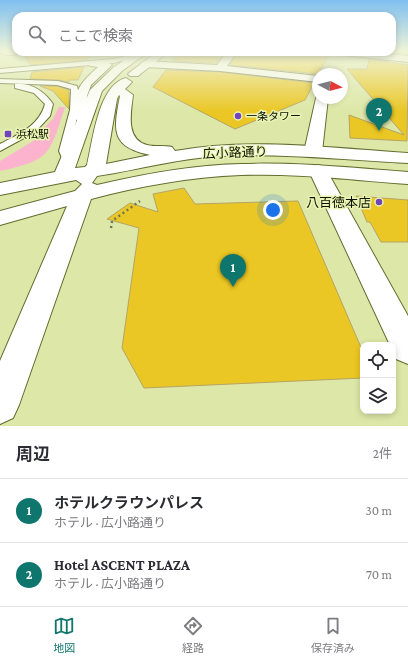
<!DOCTYPE html>
<html lang="ja">
<meta charset="utf-8">
<style>
body{margin:0;font-family:"Crimson Pro","Noto Sans JP",serif;background:#f2f2f3;color:#2b2b33}
.controls{position:absolute;right:12px;bottom:12px;display:grid;overflow:hidden;border-radius:8px;box-shadow:0 2px 6px #0003}
.controls button{width:36px;height:36px;display:grid;place-items:center;padding:0;border:0;border-bottom:1px solid #e1e1e2;background:#fff;color:#2b2b33;font:20px sans-serif}
.compass{position:absolute;left:312px;top:68px;width:36px;height:36px;border-radius:50%;background:#fff;box-shadow:0 2px 6px #0003;rotate:97deg}
.you{position:absolute;left:273px;top:210px;width:14px;height:14px;margin:-10px;border:3px solid #fff;border-radius:50%;background:#1a73e8;box-shadow:0 0 0 6px #1a73e833}
.badge{display:grid;place-items:center;width:26px;height:26px;border-radius:50%;background:#0f766e;color:#fff;font-size:13px;font-weight:700}
.pin{position:absolute;translate:-50% -33px;filter:drop-shadow(0 1px 2px #0008)}
.pin::after{content:'';position:absolute;top:21px;width:14px;height:12px;background:inherit;clip-path:polygon(0 0,100% 0,50% 100%)}
.list{margin:0;padding:0;list-style:none}
h2{display:flex;justify-content:space-between;align-items:center;height:52px;margin:0;padding:0 16px;font-size:17px}
h2 small{font-size:13px;font-weight:400;color:#7c7c81}
.list li{display:grid;grid-template-columns:26px 1fr auto;gap:12px;align-items:center;box-sizing:border-box;height:64px;padding:0 16px;border-top:1px solid #e1e1e2}
.list b{display:block;font-size:15px;white-space:nowrap}
.list p{margin:0;font-size:13px;white-space:nowrap;color:#7c7c81}
.list em{font-size:13px;font-style:normal;color:#7c7c81}
.icon{flex:none;width:22px;height:22px;fill:none;stroke:currentColor;stroke-width:2;stroke-linecap:round;stroke-linejoin:round}
.map{position:relative;flex:none;width:408px;height:426px;overflow:hidden}
.search{position:absolute;background:#fff;box-shadow:0 2px 6px #0003;left:12px;right:12px;top:12px;height:44px;display:flex;align-items:center;gap:10px;box-sizing:border-box;padding:0 14px;border-radius:12px;color:#7c7c81;font-size:15px}
.sheet{height:180px;background:#fff}
nav{display:flex;justify-content:space-around;align-items:center;box-sizing:border-box;height:56px;border-top:1px solid #e1e1e2;background:#fff;font-size:11px;color:#7c7c81}
nav a{display:grid;justify-items:center;gap:2px}
nav .on{color:#0f766e}
.map>svg:first-child{display:block}
.green{fill:#fbb3ce}
.building{fill:#eac724;stroke:#b4a466}
.lines{fill:none;stroke-linecap:round;stroke-linejoin:round}
.lane-casing{stroke:#646c30;stroke-width:2}
.street-casing{stroke:#646c30;stroke-width:2}
.secondary-casing{stroke:#646c30;stroke-width:2}
.path{stroke:#71774f;stroke-width:2.5;stroke-dasharray:2 3;stroke-linecap:butt}
.lane{fill:#fff;fill-rule:evenodd}
.street{fill:#fff;fill-rule:evenodd}
.secondary{fill:#fff;fill-rule:evenodd}
.rail-casing{stroke:#7d8459;stroke-width:2}
.rail{stroke:#eaf4b4;stroke-width:1.5;stroke-dasharray:4.5;stroke-linecap:butt}
.poi-dot{fill:#6f44bd;stroke:#eaf4b4;stroke-width:1.5}
.labels{text-anchor:middle;stroke-width:3;stroke-linejoin:round;paint-order:stroke}
.far-poi-label{font-size:11px;fill:#0f1200;stroke:#eaf4b4;text-anchor:start}
.street-label{font-size:13px;fill:#0f1200;stroke:#eaf4b4}
.poi-label{font-size:13px;fill:#0f1200;stroke:#eaf4b4;text-anchor:end}
</style>
<div class="map">
<svg width="408" height="426" viewBox="0 0 408 426">
<rect width="100%" height="100%" fill="#dde7a7"/>
<!-- green -->
<path class="green" d="M59,107h6c-16,47 -13,53 -65,64v-10l50,-30 -6,-3 9,-9z"/>
<!-- building -->
<g class="building">
<polygon points="22,52 91,52 87,60 31,65"/>
<polygon points="179,52 225,52 216,63 172,61"/>
<polygon points="238,52 313,52 330,54 318,74 230,65"/>
<polygon points="369,59 408,65 407,141 350,138 349,115 404,135 347,69 367,69"/>
<polygon points="84,67 78,80 69,80 69,82 58,80 30,79 32,72"/>
<polygon points="166,70 220,72 314,83 305,100 235,129 153,87"/>
<polygon points="40,86 57,86 69,90 69,109 53,91"/>
<polygon points="184,188 195,204 298,201 363,352 363,378 144,388 122,348 139,228 107,219 130,203 158,212 153,194"/>
<polygon points="356,196 408,200 408,242 381,242 370,222 367,222"/>
</g>
<g class="lines">
<defs>
<g id="lane">
<polygon points="136,54 138,57 113,63 0,73 0,69 113,59"/>
<polygon points="0,79 58,81 77,86 79,94 79,110 69,151 74,163 73,165 65,165 59,151 70,110 71,89 57,85 0,83"/>
<path d="M15,84c16,-2 30,8 38,20l-3,12 -15,16 -35,19v-7c19,-10 39,-18 45,-40l-11,-11 -19,-5z"/>
</g>
<g id="street">
<polygon points="227,52 237,52 227,66 318,76 318,82 220,71 145,67 140,64 145,61 217,65"/>
<polygon points="337,52 369,52 408,56 408,62 342,55"/>
<path d="M94,61l13,1 5,3 -21,20 -4,11 -1,17 5,7 -2,3h-10l-7,-10c4,-24 8,-30 26,-46l-8,-1 -1,-2z"/>
<polygon points="318,95 318,98 328,98 322,152 319,156 313,157 307,156 304,152 316,98"/>
<polygon points="318,165 325,167 327,171 408,316 408,364 396,359 393,352 393,345 390,345 309,171 311,167"/>
</g>
<g id="secondary">
<path d="M0,52h19c-4,4 -15,4 -19,0z"/>
<path d="M137,52h11l-26,19 -20,20 -27,77 10,-1 2,-2c6,-24 11,-80 39,-87l6,4 -7,7 8,6c-2,17 -8,44 14,50 8,2 17,0 25,2l3,4c75,-14 156,-3 233,2v10c-62,-3 -125,-10 -188,-7 -42,2 -82,14 -123,20l-5,7 5,2c47,-11 95,-20 144,-21 56,-2 112,4 167,8v12c-55,-4 -111,-11 -167,-9 -51,2 -101,11 -150,24l-72,206 -6,13 -13,6v-63l67,-155 -67,19v-14l75,-20 7,-7 -6,-4 -76,15v-12l55,-11 35,-82 24,-23zM119,95l1,1c-7,35 -9,51 30,59l-44,9 11,-65z"/>
<polygon points="157,52 168,52 138,76 130,76 128,74 130,72"/>
</g>
</defs>
<!-- lane casing -->
<use href="#lane" class="lane-casing"/>
<!-- street casing -->
<use href="#street" class="street-casing"/>
<!-- secondary casing -->
<use href="#secondary" class="secondary-casing"/>
<!-- path -->
<polyline class="path" points="111,228 112,221 140,201"/>
<!-- lane -->
<use href="#lane" class="lane"/>
<!-- street -->
<use href="#street" class="street"/>
<!-- secondary -->
<use href="#secondary" class="secondary"/>
<defs>
<polyline id="rail" points="393,52 408,54"/>
</defs>
<!-- rail casing -->
<use href="#rail" class="rail-casing"/>
<!-- rail -->
<use href="#rail" class="rail"/>
</g>
<!-- sky -->
<linearGradient id="sky" x2="0" y2="1"><stop stop-color="#7fbff0"/><stop offset="0.46" stop-color="#f0f4d7"/><stop offset="1" stop-color="#f0f4d7" stop-opacity="0"/></linearGradient>
<rect width="408" height="112" fill="url(#sky)"/>
<!-- markers -->
<g class="poi-dot">
<circle cx="238" cy="116" r="4"/>
<rect x="4" y="130" width="8" height="8" rx="2"/>
<circle cx="379" cy="202" r="4"/>
</g>
<g class="labels">
<!-- far-poi labels -->
<g class="far-poi-label">
<text x="246" y="120">一条タワー</text>
<text x="16" y="138">浜松駅</text>
</g>
<!-- street labels -->
<g class="street-label">
<text transform="translate(235 152) rotate(-2)" y="5">広小路通り</text>
</g>
<!-- poi labels -->
<g class="poi-label">
<text x="371" y="207">八百徳本店</text>
</g>
</g>
</svg>
<div class="controls">
<button><svg class="icon" aria-label="locate" viewBox="0 0 24 24"><circle cx="12" cy="12" r="6"/><path d="M12 2v4M12 18v4M2 12h4M18 12h4"/></svg></button>
<button><svg class="icon" aria-label="layers" viewBox="0 0 24 24"><path d="M12 4l9 5-9 5-9-5zM3 14l9 5 9-5"/></svg></button>
</div>
<svg class="compass" viewBox="-18 -18 36 36"><path d="M0-13l5 13h-10z" fill="#e53935"/><path d="M0 13l5-13h-10z" fill="#7c7c81"/></svg>
<div class="you"></div>
<div class="pin badge" style="left:233px;top:287px">1</div>
<div class="pin badge" style="left:379px;top:131px">2</div>
<div class="search"><svg class="icon" aria-label="search" viewBox="0 0 24 24"><circle cx="10" cy="10" r="6"/><path d="M15 15l6 6"/></svg>ここで検索</div>
</div>
<section class="sheet">
<h2>周辺<small>2件</small></h2>
<ul class="list">
<li><span class="badge">1</span><div><b>ホテルクラウンパレス</b><p>ホテル · 広小路通り</p></div><em>30 m</em></li>
<li><span class="badge">2</span><div><b>Hotel ASCENT PLAZA</b><p>ホテル · 広小路通り</p></div><em>70 m</em></li>
</ul>
</section>
<nav>
<a class="on"><svg class="icon" aria-label="map" viewBox="0 0 24 24"><path d="M3 6l6-2 6 2 6-2v14l-6 2-6-2-6 2zM9 4v14M15 6v14"/></svg>地図</a>
<a><svg class="icon" aria-label="directions" viewBox="0 0 24 24"><path d="M12 3l9 9-9 9-9-9zM9 14v-3h6M13 9l2 2-2 2"/></svg>経路</a>
<a><svg class="icon" aria-label="saved" viewBox="0 0 24 24"><path d="M7 4h10v16l-5-4-5 4z"/></svg>保存済み</a>
</nav>
